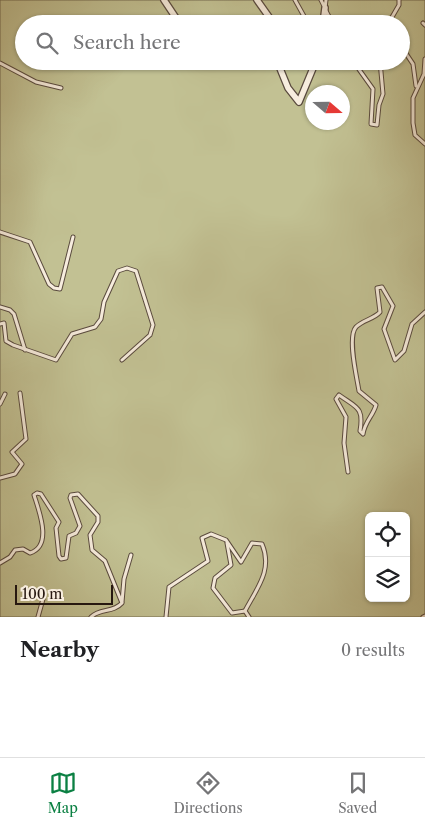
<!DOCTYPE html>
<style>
body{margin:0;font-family:"Libre Caslon Text",serif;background:#f6f6f6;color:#202124}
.controls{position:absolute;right:15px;bottom:15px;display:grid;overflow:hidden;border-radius:8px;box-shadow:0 1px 4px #0004}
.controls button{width:45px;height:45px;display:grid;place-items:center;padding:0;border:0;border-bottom:1px solid #e0e0e0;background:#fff;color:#202124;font:25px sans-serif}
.compass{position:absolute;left:305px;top:85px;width:45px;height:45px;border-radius:50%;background:#fff;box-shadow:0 1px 4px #0004;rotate:110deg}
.scale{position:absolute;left:15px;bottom:12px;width:98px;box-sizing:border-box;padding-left:5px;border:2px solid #271810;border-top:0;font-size:14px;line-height:18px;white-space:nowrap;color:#271810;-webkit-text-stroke:4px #f7edde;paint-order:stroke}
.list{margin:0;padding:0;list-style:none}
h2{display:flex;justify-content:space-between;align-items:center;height:65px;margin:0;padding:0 20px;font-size:21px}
h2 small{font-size:16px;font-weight:400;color:#757577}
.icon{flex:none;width:28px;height:28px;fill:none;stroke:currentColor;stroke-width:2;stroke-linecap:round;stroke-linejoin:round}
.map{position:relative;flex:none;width:425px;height:617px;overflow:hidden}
.search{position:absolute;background:#fff;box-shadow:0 1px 4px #0004;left:15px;right:15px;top:15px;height:55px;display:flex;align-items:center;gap:12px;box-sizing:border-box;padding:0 18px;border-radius:28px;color:#757577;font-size:19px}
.sheet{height:140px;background:#fff}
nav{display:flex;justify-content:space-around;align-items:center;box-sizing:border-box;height:70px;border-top:1px solid #e0e0e0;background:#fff;font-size:14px;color:#757577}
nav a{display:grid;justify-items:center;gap:2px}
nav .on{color:#0b8043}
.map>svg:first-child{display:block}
.green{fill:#c2c193;stroke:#746c52;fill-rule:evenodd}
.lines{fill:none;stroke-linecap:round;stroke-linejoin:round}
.service-casing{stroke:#5a4b3f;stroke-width:5}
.minor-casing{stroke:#5a4b3f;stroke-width:8}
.service{stroke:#f7edde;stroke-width:3}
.minor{stroke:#f7edde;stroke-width:5.5}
</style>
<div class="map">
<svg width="425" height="617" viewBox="0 0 425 617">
<rect width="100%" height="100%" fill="#f2e3cc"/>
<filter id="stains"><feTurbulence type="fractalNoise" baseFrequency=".004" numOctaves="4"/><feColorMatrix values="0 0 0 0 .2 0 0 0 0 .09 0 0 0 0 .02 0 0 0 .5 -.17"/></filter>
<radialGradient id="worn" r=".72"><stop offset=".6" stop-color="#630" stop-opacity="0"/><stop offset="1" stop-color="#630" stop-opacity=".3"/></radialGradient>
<!-- green -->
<path class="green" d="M0,0h425v617h-425zM24,24h377v37h-377zM312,92h30v30h-30zM369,516h37v82h-37z"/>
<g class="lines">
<defs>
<g id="service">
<polyline points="295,0 305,18"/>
<polyline points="321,0 325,8 326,0"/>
<polyline points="326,11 333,24"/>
<polyline points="349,21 350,24"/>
<polyline points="423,23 425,25"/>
<polyline points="388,24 399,5 399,0"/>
<polyline points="401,46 413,64 416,86"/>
<polyline points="425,59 424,74 413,98 413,123 415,135 425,144"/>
<polyline points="353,61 373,89 371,124 377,125 379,105 383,94 380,61"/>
<polyline points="0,63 36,82 61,88"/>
<polyline points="0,232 30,242 49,284 54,288 60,289 73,237"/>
<polyline points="0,307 10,310 14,314 25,350"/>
<polyline points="0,324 4,323 6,341 13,345 56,360 72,334 95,327 101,319 104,302 118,271 127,268 136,271 153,325 150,335 122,360"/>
<polyline points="0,404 5,394"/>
<path d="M348,472l-4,-29 2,-26 -10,-18 3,-4c18,13 25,12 21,36l3,3c2,-13 10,-18 13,-29l-17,-14c-2,-13 -12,-54 -3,-64 7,-7 18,-8 24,-15l-3,-24 5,-1 11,19 -9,23 11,31 9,-9 8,-27 13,-12"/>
<polyline points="0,478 15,474 22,464 12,452 26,439 20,393"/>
<polyline points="227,543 231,565 215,578 213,588 232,613 245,611"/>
<path d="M0,563l10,-6 5,-7 8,-1 7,4c23,-7 9,-42 4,-58l3,-2 4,1 18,28 -3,6 3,28 2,3 5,-1 3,-22 7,-3 4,-7 -10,-28 1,-3 7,-1 20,22v6l-8,13 2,15 13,11 17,42c-9,10 -22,5 -31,14"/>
<polyline points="122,602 124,579 131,555"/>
<polyline points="38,617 43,599"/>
<path d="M166,617l3,-30 39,-26 -6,-23 9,-4 15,6 15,22 11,-19 10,1c11,26 -5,44 -17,67l4,6"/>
<polyline points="423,617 425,616"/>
</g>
<g id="minor">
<polyline points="164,0 180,24"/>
<polyline points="257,0 274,24"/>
<polyline points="323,24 325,8"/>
<polyline points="280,61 279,66 288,88 299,102 316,61"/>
</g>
</defs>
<!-- service casing -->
<use href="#service" class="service-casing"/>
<!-- minor casing -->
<use href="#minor" class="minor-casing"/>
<!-- service -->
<use href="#service" class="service"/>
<!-- minor -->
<use href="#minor" class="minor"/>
</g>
<rect width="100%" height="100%" filter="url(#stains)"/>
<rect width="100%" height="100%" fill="url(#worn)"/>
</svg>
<div class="controls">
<button><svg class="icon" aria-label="locate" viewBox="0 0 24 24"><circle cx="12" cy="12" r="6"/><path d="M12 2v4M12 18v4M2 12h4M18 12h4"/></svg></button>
<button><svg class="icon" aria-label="layers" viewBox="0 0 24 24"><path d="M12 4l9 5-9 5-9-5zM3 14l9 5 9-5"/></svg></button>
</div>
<svg class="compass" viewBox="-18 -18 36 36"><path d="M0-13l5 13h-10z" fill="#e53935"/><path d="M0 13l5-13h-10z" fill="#757577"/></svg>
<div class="scale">100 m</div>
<div class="search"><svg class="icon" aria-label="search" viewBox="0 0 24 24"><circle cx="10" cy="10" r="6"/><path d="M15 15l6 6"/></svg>Search here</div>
</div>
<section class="sheet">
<h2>Nearby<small>0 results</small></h2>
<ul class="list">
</ul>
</section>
<nav>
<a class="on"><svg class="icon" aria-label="map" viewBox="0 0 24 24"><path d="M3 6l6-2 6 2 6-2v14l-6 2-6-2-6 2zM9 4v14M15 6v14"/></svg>Map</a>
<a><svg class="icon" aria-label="directions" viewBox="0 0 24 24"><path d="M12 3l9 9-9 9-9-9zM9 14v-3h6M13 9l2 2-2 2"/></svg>Directions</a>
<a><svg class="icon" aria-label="saved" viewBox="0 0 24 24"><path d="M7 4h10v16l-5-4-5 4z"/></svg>Saved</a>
</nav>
